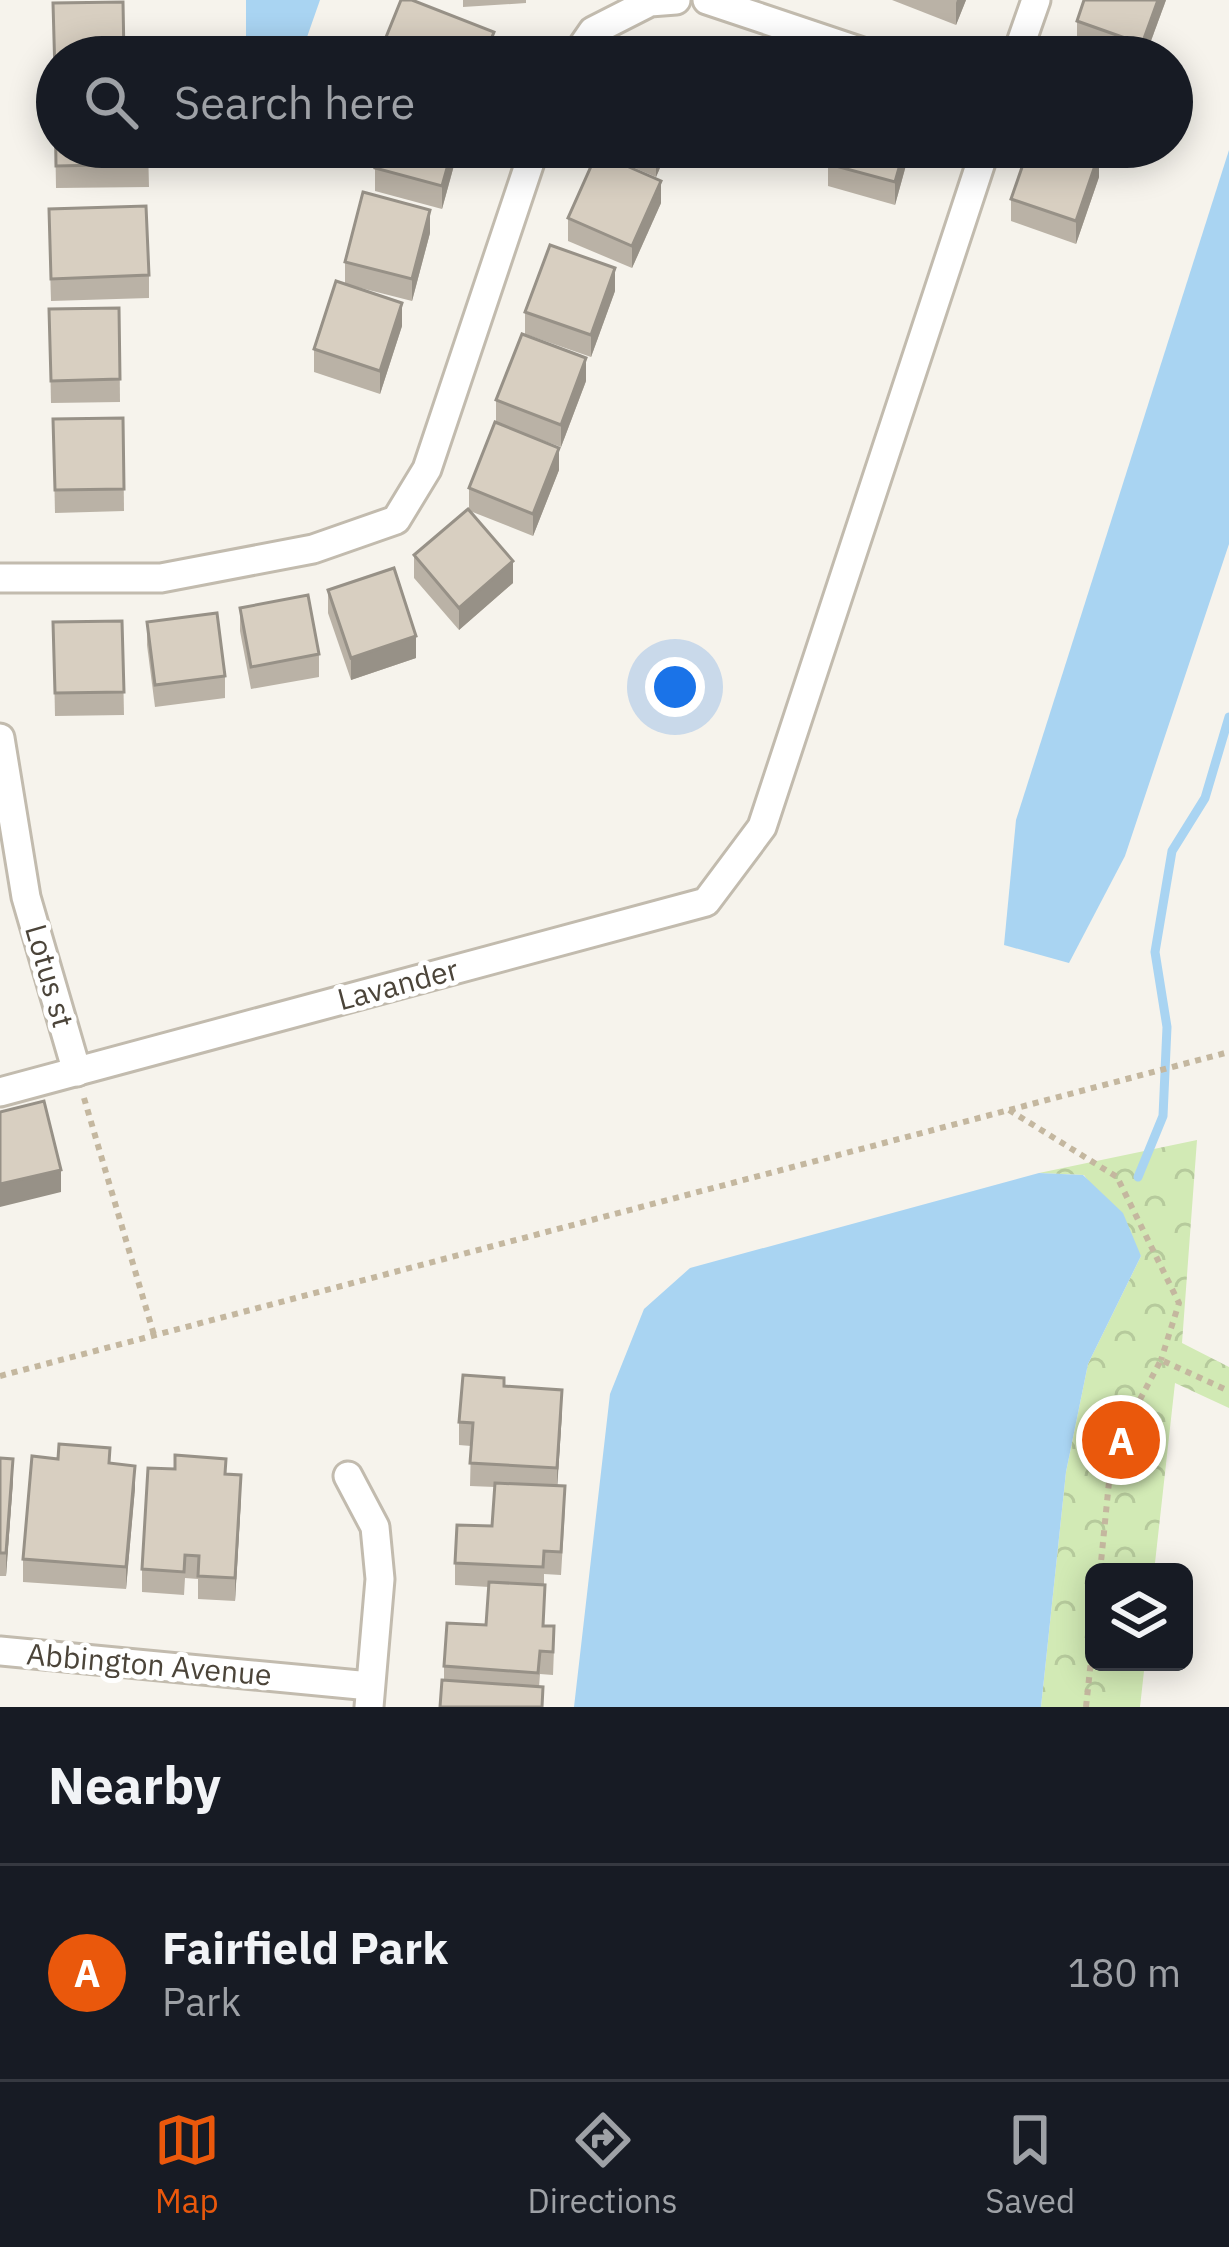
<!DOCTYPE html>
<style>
body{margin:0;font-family:"IBM Plex Sans",sans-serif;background:#20242c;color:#f1f3f6}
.controls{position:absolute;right:36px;bottom:36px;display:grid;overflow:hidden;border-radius:18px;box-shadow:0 6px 30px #0003}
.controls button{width:108px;height:108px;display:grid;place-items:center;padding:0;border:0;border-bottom:3px solid #363941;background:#171b24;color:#f1f3f6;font:60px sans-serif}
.you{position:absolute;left:675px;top:687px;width:42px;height:42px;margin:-30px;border:9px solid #fff;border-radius:50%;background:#1a73e8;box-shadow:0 0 0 18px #1a73e833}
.badge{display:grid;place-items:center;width:78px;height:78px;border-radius:50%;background:#ea580c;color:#fff;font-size:39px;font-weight:700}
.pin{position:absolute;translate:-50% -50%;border:6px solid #fff;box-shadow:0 3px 12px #0006}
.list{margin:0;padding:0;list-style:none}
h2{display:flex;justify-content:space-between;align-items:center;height:156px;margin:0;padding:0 48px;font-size:51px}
h2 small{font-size:39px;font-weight:400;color:#9ea1a6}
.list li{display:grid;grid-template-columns:78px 1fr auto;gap:36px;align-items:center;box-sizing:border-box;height:216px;padding:0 48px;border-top:3px solid #363941}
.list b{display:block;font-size:45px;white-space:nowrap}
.list p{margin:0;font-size:39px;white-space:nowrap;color:#9ea1a6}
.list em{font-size:39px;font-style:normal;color:#9ea1a6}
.icon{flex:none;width:66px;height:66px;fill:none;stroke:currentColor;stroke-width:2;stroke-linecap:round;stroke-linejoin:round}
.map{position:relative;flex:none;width:1229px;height:1707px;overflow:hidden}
.search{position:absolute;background:#171b24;box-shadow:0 6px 30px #0003;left:36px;right:36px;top:36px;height:132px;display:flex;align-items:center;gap:30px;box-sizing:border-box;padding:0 42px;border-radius:66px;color:#9ea1a6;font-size:45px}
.sheet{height:372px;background:#171b24}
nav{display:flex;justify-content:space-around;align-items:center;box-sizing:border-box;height:168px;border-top:3px solid #363941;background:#171b24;font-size:33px;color:#9ea1a6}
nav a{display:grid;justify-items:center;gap:6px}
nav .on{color:#ea580c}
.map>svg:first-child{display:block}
.park{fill:url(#park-crowns)}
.water{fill:#a9d4f2}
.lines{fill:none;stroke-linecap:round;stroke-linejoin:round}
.stream{stroke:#a9d4f2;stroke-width:9}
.street-casing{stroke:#c2bbae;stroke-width:33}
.path{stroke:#c4b79f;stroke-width:6;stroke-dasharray:6 6;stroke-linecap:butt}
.street{stroke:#fff;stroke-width:27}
.wall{fill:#bab2a6}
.shaded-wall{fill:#979187}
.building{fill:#d8cfc1;stroke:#979187;stroke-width:3}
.labels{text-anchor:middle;stroke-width:10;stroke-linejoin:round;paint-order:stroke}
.street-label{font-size:30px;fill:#4b4439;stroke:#fff}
</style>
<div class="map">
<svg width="1229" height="1707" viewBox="0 0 1229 1707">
<defs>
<pattern id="park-crowns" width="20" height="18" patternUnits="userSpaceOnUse" patternTransform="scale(3)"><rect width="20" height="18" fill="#d2eab5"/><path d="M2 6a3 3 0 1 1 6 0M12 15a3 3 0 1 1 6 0" fill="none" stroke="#b6ca9c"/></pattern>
</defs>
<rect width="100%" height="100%" fill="#f6f3ec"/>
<!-- park -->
<polygon class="park" points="1197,1140 1182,1343 1229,1367 1229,1408 1175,1383 1154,1572 1094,1572 1094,1662 1145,1662 1140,1707 1041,1707 1066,1472 1088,1364 1141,1256 1084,1175 1039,1173"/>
<!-- water -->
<g class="water">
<polygon points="246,0 320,0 300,57 246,57"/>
<polygon points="1229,150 1229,544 1125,856 1069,963 1004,945 1016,820"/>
<polygon points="1039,1173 1083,1175 1123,1213 1141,1256 1088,1364 1066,1472 1041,1707 574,1707 610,1394 644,1309 690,1268"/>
</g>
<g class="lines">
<!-- stream -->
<polyline class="stream" points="1138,1177 1163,1116 1167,1027 1155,952 1172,851 1205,798 1229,717"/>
<defs>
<g id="street">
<polyline points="707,0 877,57"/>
<polyline points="575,57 593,31 650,2 676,0"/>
<polyline points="1016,57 1036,0"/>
<polyline points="0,578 161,578 313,549 396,520 427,469 535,147"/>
<polyline points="0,738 26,897 77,1072"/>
<polyline points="0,1092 706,902 762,827 986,147"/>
<polyline points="348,1476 375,1527 380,1579 369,1707"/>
<polyline points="0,1651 370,1686"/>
</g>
</defs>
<!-- street casing -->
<use href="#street" class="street-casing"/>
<!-- path -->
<g class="path">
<polyline points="84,1098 154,1335"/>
<polyline points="1009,1110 1117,1177 1179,1303 1161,1360"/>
<polyline points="0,1376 1229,1052"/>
<polyline points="1100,1572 1112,1452 1161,1360 1229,1391"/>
<polyline points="1086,1707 1094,1632"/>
</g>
<!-- street -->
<use href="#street" class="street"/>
</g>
<!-- wall -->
<g class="wall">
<polygon points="463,0 526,0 526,3 463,7"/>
<polygon points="892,0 966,0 956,25"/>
<polygon points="1166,0 1145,57 1114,57 1077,44 1077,21"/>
<polygon points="53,3 57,57 57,147 148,147 149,187 56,188"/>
<polygon points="381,147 459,147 442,209 375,191 375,168"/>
<polygon points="592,147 669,147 656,177 592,150"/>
<polygon points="833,147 911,147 895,205 828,186 828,164"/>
<polygon points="1084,147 1115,147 1111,158"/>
<polygon points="1099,177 1076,244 1011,221 1011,199"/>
<polygon points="661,203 632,268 568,241 568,218"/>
<polygon points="49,232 149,275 149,298 51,301"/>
<polygon points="430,233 412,301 345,284 402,326 380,394 314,372 314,349 345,284 345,262"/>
<polygon points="615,291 591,357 525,334 525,312"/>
<polygon points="119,308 120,402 51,403 49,309"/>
<polygon points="586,381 561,447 517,431 559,470 533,536 470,511 513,583 459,630 414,578 414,555 469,510 469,488 496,422 496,400"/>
<polygon points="123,418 124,511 55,513 53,419"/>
<polygon points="328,590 416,658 351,680 328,613"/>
<polygon points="240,608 319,654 319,677 251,689 240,631"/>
<polygon points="122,621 124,715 55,716 53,622"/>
<polygon points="147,622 225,676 225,698 155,707 147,645"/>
<polygon points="504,1386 562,1412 557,1486 565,1509 561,1575 544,1574 544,1626 554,1649 553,1675 540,1674 539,1687 543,1707 444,1680 444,1666 486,1625 489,1587 455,1585 455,1563 492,1526 495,1487 470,1486 471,1446 459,1445 459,1422"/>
<polygon points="0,1458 13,1481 6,1576 0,1576"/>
<polygon points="110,1464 135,1488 126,1589 23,1582 23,1559"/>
<polygon points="226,1474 241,1498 235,1601 198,1599 198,1579 185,1578 184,1595 142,1592 142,1569"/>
</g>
<!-- shaded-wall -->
<g class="shaded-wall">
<polygon points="957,0 966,0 956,25 956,3"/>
<polygon points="1158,0 1166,0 1145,57 1142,57 1142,44"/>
<polygon points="494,32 494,55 493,57 484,57"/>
<polygon points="453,147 459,147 442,209 442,186"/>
<polygon points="659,147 669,147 656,177 656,155"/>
<polygon points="905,147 911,147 895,205 895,182"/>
<polygon points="1099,154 1099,177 1076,244 1076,221"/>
<polygon points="661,181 661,203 632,268 632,246"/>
<polygon points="430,210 430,233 412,301 412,279"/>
<polygon points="615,268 615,291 591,357 591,335"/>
<polygon points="402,303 402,326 380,394 380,371"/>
<polygon points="586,358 586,381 561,447 561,425"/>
<polygon points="559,448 559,470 533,536 533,514"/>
<polygon points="513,561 513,583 459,630 459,608"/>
<polygon points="416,636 416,658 351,680 351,658"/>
<polygon points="61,1170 61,1192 0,1207 0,1184"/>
<polygon points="562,1390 562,1412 557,1491 557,1468"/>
<polygon points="13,1459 13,1481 6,1576 6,1553"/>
<polygon points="135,1466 135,1488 126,1589 126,1567"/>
<polygon points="241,1475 241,1498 235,1601 235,1578"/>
</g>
<!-- building -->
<g class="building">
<polygon points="401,0 412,0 494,32 484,57 378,57"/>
<polygon points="1084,0 1158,0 1142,44 1077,21"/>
<polygon points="123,2 124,57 57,57 57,74 55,74 53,3"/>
<polygon points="1074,43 1107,57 1068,57"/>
<polygon points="55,94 57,94 57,147 148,147 149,164 56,166"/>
<polygon points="381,147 453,147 442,186 375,168"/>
<polygon points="638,147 659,147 656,155"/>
<polygon points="833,147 905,147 895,182 828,164"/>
<polygon points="1029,147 1079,147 1099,154 1076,221 1011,199"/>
<polygon points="597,153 661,181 632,246 568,218"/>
<polygon points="363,192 430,210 412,279 345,262"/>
<polygon points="146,206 149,275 51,279 49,209"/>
<polygon points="550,245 615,268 591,335 525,312"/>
<polygon points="336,281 402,303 380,371 314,349"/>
<polygon points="119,308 120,379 51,381 49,309"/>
<polygon points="522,334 586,358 561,425 496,400"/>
<polygon points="123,418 124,489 55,490 53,419"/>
<polygon points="495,422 559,448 533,514 469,488"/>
<polygon points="468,509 513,561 459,608 414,555"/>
<polygon points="394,568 416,636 351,658 328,590"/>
<polygon points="308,595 319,654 251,667 240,608"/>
<polygon points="217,613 225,676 155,685 147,622"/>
<polygon points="122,621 124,692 55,693 53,622"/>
<polygon points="44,1101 61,1170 0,1184 0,1112"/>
<polygon points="463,1375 504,1378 504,1386 562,1390 557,1468 470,1463 473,1423 459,1422"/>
<polygon points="59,1444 110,1448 109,1463 135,1466 126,1567 23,1559 32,1456 58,1459"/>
<polygon points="175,1455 226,1459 225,1474 241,1475 235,1578 198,1576 199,1556 185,1555 184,1572 142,1569 148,1468 175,1469"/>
<polygon points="0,1458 13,1459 6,1553 0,1553"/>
<polygon points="495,1483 565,1486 561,1552 544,1551 543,1567 455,1563 457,1525 492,1526"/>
<polygon points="489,1582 545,1585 543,1626 554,1626 553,1652 540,1651 538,1673 444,1666 447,1623 486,1625"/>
<polygon points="442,1680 543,1687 542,1707 440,1707"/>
</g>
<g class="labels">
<!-- street labels -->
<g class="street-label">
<text transform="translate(49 976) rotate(74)" y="10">Lotus st</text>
<text transform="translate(398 985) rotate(-15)" y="10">Lavander</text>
<text transform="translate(149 1665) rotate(5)" y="10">Abbington Avenue</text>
</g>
</g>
</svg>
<div class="controls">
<button><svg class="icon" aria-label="layers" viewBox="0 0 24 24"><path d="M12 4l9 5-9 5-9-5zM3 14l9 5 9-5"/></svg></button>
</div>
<div class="you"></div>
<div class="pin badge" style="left:1121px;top:1440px">A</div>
<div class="search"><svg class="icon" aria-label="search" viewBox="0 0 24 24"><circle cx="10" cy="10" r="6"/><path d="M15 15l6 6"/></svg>Search here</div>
</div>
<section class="sheet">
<h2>Nearby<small></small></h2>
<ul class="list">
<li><span class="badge">A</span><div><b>Fairfield Park</b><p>Park</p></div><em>180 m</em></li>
</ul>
</section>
<nav>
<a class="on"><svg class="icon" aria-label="map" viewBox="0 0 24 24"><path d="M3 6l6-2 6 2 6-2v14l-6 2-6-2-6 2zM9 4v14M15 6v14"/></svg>Map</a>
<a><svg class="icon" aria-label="directions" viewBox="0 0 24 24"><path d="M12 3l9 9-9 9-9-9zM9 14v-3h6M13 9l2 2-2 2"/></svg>Directions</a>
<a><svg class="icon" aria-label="saved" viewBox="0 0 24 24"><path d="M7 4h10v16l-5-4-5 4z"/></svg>Saved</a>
</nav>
